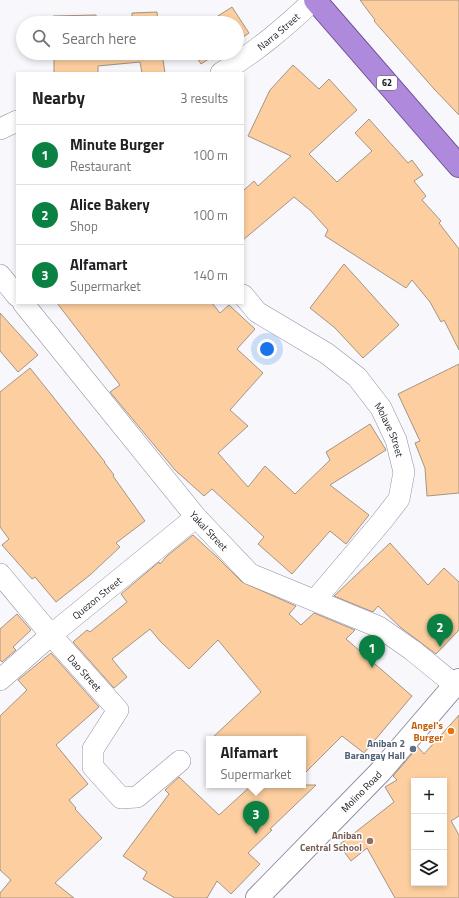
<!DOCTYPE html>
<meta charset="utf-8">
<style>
body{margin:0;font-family:"Titillium Web",sans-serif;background:#f6f6f6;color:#202124}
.controls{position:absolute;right:12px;bottom:12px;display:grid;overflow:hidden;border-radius:0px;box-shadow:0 2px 6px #0003}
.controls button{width:36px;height:36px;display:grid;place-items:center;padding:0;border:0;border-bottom:1px solid #e0e0e0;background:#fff;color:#202124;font:20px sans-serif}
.you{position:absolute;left:267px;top:349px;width:14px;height:14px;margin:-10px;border:3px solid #fff;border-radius:50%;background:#1a73e8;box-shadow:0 0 0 6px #1a73e833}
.badge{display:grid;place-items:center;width:26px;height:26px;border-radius:50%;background:#0b8043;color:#fff;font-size:13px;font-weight:700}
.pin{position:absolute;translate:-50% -33px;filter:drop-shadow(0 1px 2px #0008)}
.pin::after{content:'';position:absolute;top:21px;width:14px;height:12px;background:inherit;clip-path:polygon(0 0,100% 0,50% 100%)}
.popup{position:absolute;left:206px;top:736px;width:100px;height:52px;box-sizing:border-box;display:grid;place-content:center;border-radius:0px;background:#fff;filter:drop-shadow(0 1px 3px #0005);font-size:13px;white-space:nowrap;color:#757577}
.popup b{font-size:15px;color:#202124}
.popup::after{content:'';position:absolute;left:50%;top:100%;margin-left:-8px;border:8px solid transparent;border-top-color:#fff}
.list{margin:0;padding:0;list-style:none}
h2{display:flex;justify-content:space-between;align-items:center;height:52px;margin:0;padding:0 16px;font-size:17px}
h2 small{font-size:13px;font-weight:400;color:#757577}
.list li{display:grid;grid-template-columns:26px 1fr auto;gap:12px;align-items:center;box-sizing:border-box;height:60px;padding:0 16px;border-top:1px solid #e0e0e0}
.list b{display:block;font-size:15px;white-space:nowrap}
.list p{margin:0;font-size:13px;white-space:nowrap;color:#757577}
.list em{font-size:13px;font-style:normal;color:#757577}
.icon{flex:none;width:22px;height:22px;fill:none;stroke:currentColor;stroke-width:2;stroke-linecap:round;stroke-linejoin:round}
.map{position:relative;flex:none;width:459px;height:898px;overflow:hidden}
.search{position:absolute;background:#fff;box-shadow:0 2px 6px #0003;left:16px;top:16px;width:228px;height:44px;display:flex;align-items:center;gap:10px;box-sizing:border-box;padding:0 14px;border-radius:22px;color:#757577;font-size:15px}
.panel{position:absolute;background:#fff;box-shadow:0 2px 6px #0003;left:16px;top:72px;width:228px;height:232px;border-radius:0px}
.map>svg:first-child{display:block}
.building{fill:#fdcfa0;stroke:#a49485;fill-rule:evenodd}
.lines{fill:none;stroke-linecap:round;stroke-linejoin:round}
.minor-casing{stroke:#948fa3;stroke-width:22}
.secondary-casing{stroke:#948fa3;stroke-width:24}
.trunk-casing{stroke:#6f5095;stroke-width:24}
.minor{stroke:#fff;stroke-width:21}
.secondary{stroke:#fff;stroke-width:22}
.trunk{stroke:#af8adc;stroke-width:22}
.food-dot{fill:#e8710a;stroke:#fff;stroke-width:1.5}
.service-dot{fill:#5c6f8a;stroke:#fff;stroke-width:1.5}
.education-dot{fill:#8d6e63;stroke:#fff;stroke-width:1.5}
.labels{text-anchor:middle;stroke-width:3;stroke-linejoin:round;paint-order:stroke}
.shield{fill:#fff;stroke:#605f64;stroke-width:1}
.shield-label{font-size:9px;font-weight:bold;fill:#1c1a22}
.street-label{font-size:10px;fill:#1c1a22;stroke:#fff}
.food-label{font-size:10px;font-weight:bold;fill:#c56008;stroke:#fff;text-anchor:end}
.service-label{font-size:10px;font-weight:bold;fill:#4e5e75;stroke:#fff;text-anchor:end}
.education-label{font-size:10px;font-weight:bold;fill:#785e54;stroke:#fff;text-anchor:end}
</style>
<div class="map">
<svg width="459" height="898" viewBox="0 0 459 898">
<rect width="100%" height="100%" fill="#f8f7fc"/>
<!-- building -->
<g class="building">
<polygon points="360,0 459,0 459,115 435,90 374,21 375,20"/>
<polygon points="232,7 249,33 237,41 237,23 207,23"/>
<polygon points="157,12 158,23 53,23 53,16 96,15 97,21 132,19 132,13"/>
<polygon points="54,53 162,53 165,73 142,73 140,62 98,66 98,73 54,73"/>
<polygon points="194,53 218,53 201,64"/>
<polygon points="293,65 319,89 329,79 357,110 309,154 337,182 372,151 355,133 369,119 408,163 412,160 423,175 414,181 426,196 422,200 441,221 439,223 459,249 459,350 444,320 441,322 430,302 412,280 406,288 325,236 328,230 311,211 294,197 243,240 243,191 254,181 258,186 291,156 248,136 270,90"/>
<polygon points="344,264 399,325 363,358 335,328 310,308"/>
<polygon points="57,303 212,303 220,313 229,305 255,329 237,349 263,373 230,410 248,426 218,453 248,487 265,466 295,494 330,460 326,452 370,424 386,450 330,485 369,515 346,544 330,531 292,574 258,544 264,537 212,489 204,496 175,470 110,392 120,385"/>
<polygon points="0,313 38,355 18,372 0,351"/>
<polygon points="459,364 459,493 427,496 425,468 415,443 420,441 398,394"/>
<polygon points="30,368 105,462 104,462 114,475 113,476 145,521 116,543 120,547 90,575 56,602 35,577 32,579 2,545 9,539 0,527 0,392"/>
<polygon points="193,535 217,557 242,582 296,606 289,614 301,625 314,613 355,630 346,639 412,696 364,753 342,736 303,775 303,739 211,739 261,692 218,640 189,669 160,641 150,629 112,659 127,677 114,688 73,642 87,630 90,632 127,602 121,594 159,562 160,564 167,556"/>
<polygon points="390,543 428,585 444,568 459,582 459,630 436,654 400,627 378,606 373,612 334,596"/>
<polygon points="17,614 31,630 13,647 16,650 2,662 0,660 0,629"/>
<polygon points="51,653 99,707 56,745 88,784 69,800 76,808 75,809 102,838 55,883 74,898 0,898 0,893 11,880 0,870 0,716 27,690 18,680"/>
<path d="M459,715v101l-8,5 8,14v63h-64l-28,-50 -16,13 -12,-16 55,-43 -9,-15 12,-7 -4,-4 25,-29 6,7zM414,781h30v102h-30z"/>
<polygon points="179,777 219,815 252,785 316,785 270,829 272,830 248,853 260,864 231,894 217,881 207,898 175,898 143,879 147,872 123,856 169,794 165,790"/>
</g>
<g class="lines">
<defs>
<g id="minor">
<path id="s1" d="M221,73c35,-21 63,-45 93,-73"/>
<polyline points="0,129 17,121"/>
<polyline points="0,275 17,296"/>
<path id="s2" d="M243,295l14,17 69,41 31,24 24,31 15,32 8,32 -5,27 -17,22 -67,79"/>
<path id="s3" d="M23,303l173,214 54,57 129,53 33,23 43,35"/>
<path id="s4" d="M0,574l51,61 67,75 -25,39v18l28,31 16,-1 43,-36"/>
<path id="s5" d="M0,680l51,-45 145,-118"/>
</g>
<g id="secondary">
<path id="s6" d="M257,898l124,-127 78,-91"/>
</g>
<polyline id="trunk" points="315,0 459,166"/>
</defs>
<!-- minor casing -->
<use href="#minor" class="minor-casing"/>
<!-- secondary casing -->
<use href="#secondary" class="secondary-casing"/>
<!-- trunk casing -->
<use href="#trunk" class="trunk-casing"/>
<!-- minor -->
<use href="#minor" class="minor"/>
<!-- secondary -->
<use href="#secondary" class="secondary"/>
<!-- trunk -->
<use href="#trunk" class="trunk"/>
</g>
<!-- markers -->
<circle class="food-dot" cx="451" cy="731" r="4"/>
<circle class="service-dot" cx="413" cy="749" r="4"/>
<circle class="education-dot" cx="370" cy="841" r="4"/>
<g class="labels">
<!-- shield labels -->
<rect class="shield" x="377" y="76" width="20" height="14" rx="3"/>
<g class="shield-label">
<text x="387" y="86">62</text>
</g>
<!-- street labels -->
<g class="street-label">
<text dy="4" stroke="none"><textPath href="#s1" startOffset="71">Narra Street</textPath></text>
<text dy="4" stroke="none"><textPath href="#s2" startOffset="204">Molave Street</textPath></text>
<text dy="4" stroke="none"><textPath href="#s3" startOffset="294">Yakal Street</textPath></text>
<text dy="4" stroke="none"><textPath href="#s5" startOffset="127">Quezon Street</textPath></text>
<text dy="4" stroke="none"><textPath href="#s4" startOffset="130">Dao Street</textPath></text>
<text dy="4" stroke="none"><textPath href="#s6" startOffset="149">Molino Road</textPath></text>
</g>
<!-- food labels -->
<g class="food-label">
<text x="443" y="729">Angel's<tspan x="443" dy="12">Burger</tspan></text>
</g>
<!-- service labels -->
<g class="service-label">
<text x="405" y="747">Aniban 2<tspan x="405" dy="12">Barangay Hall</tspan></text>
</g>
<!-- education labels -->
<g class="education-label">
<text x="362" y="839">Aniban<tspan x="362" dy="12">Central School</tspan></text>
</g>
</g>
</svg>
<div class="controls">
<button>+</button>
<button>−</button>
<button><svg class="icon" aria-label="layers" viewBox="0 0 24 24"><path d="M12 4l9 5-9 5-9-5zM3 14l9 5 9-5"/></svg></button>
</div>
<div class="you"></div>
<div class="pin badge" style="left:372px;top:668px">1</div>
<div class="pin badge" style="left:440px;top:647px">2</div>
<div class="pin badge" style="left:256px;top:834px">3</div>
<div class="popup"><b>Alfamart</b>Supermarket</div>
<div class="search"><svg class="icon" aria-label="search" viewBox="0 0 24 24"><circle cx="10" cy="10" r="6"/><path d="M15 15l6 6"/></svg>Search here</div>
<section class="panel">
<h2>Nearby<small>3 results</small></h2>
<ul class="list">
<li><span class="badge">1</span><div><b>Minute Burger</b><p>Restaurant</p></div><em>100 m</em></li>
<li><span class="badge">2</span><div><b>Alice Bakery</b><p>Shop</p></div><em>100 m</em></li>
<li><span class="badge">3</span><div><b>Alfamart</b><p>Supermarket</p></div><em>140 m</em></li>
</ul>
</section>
</div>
